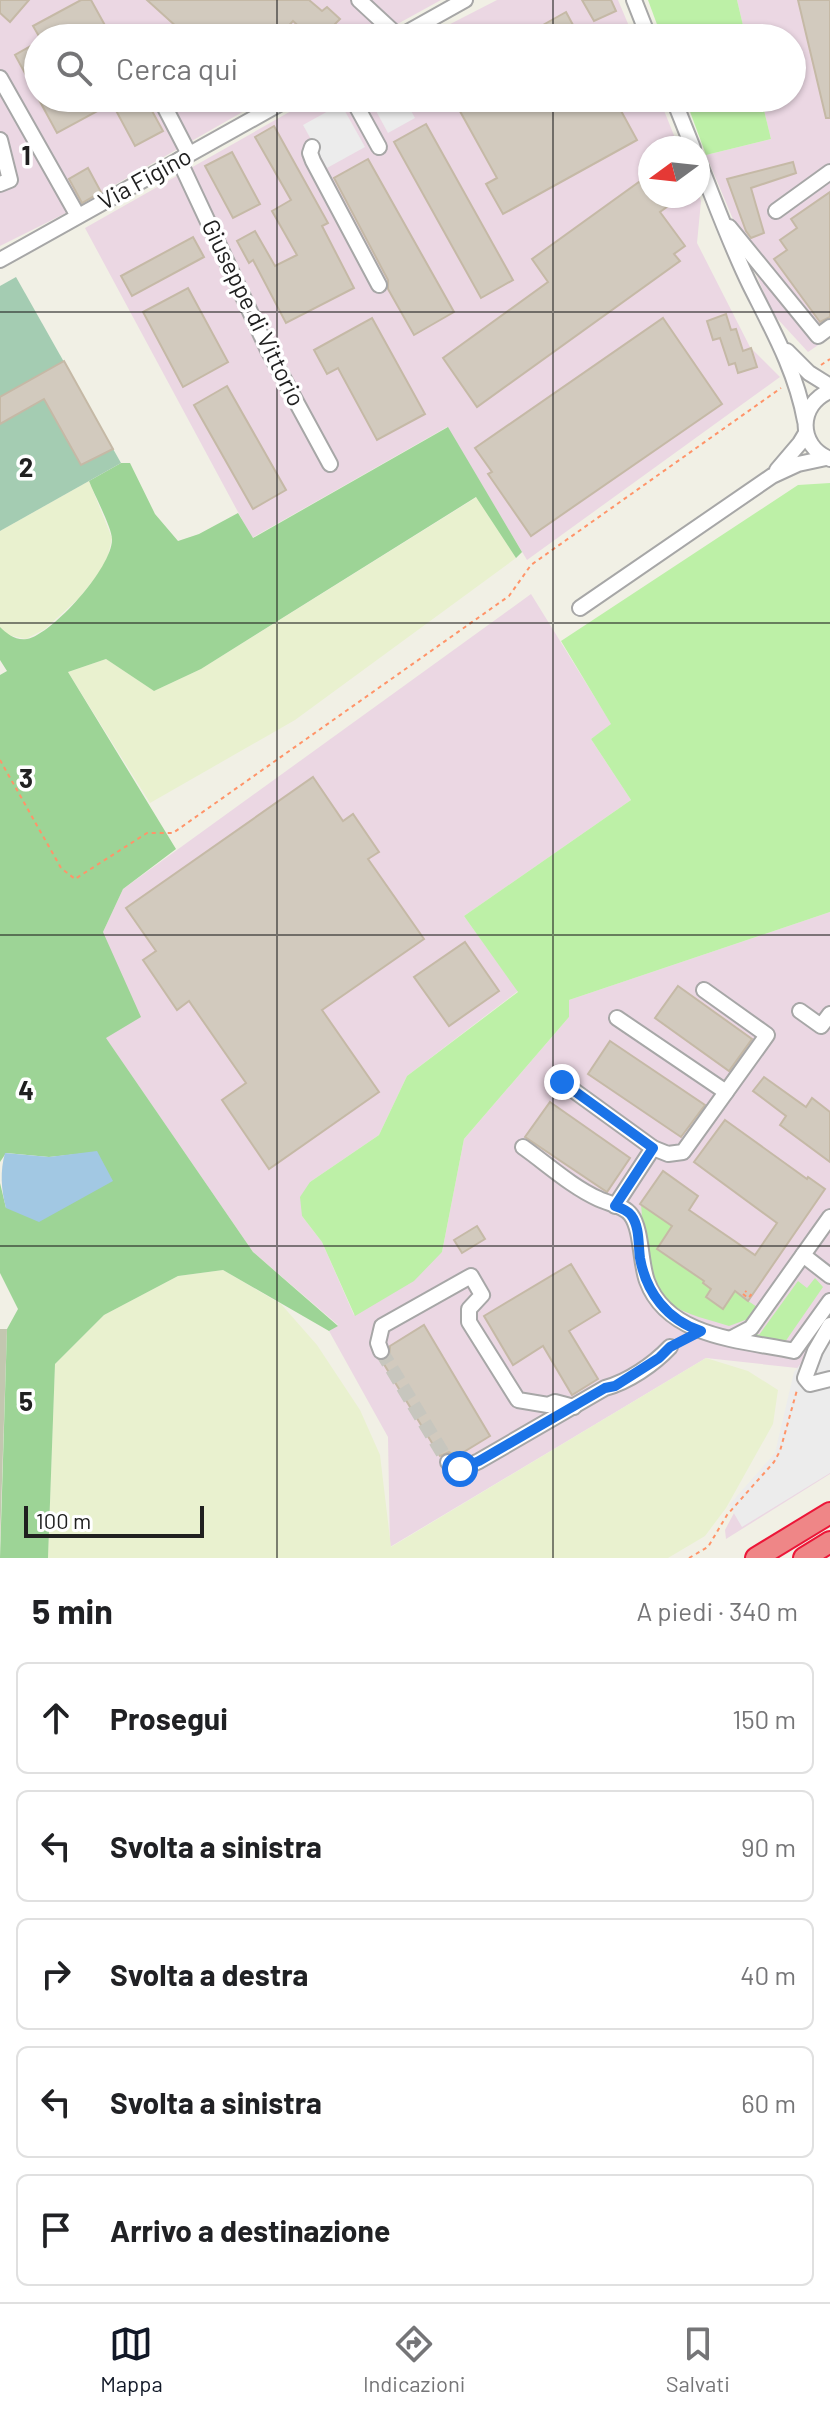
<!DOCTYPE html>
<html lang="it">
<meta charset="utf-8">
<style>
body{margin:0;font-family:Barlow,sans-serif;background:#f2f2f2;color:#202124}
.compass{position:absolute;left:638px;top:136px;width:72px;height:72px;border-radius:50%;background:#fff;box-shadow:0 2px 6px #0004;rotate:255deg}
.scale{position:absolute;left:24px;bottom:20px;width:180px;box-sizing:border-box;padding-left:8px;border:4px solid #202020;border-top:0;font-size:22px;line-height:28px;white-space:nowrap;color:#202020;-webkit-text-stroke:6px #fff;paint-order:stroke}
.stop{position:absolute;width:24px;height:24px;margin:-18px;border:6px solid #1a73e8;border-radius:50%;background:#fff}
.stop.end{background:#1a73e8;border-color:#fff;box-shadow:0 2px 8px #0008}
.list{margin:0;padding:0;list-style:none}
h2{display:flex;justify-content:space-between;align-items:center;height:104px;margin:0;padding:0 32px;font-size:34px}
h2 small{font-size:26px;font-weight:400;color:#757577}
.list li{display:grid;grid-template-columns:52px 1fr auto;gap:24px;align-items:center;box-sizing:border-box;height:112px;margin:0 16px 16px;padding:0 16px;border:2px solid #e0e0e0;border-radius:12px}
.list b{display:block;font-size:30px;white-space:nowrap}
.list em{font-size:26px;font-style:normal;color:#757577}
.icon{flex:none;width:44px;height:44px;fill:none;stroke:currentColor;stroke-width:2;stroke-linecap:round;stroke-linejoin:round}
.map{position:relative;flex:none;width:830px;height:1558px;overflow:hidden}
.search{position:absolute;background:#fff;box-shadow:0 2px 6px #0004;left:24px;right:24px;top:24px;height:88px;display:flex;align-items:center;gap:20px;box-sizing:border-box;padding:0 28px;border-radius:44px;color:#757577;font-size:30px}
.sheet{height:744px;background:#fff}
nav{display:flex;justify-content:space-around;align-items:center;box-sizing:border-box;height:112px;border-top:2px solid #e0e0e0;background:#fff;font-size:22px;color:#757577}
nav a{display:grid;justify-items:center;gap:4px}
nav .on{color:#111827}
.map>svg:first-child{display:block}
.industrial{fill:#ebd7e3}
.construction{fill:#c3c7b0}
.farmland{fill:#e9f1cf}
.grass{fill:#bdf0a7}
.forest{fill:#9dd496}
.cemetery{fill:#a4ccb2}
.parking{fill:#ececec}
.water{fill:#a2c8e3}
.building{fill:#d2cabe;stroke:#c5b9a6;stroke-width:2}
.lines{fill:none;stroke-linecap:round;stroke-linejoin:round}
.minor-tunnel{stroke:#c7c6be;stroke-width:14;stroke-dasharray:14 7;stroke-linecap:butt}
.minor-casing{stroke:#a7a7a7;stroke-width:18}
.highway-casing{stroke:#ec1638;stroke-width:24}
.path{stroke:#ff9469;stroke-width:2;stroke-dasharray:4 4;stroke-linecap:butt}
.minor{stroke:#fff;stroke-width:14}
.highway{stroke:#ef8687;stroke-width:20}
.route{stroke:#1a73e8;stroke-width:10}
.grid{fill:none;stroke:#202020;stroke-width:2;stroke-opacity:0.55}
.labels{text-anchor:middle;stroke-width:7;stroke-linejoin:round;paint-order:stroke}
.street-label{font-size:24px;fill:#202020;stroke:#fff}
.grid-label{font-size:26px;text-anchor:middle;font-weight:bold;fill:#202020;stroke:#fff;stroke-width:7;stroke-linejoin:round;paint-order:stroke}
</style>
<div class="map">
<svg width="830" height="1558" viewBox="0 0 830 1558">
<rect width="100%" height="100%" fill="#f1f0e5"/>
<!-- industrial -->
<g class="industrial">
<polygon points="0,0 441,0 372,38 38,38 38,98 267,98 62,215 0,246"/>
<polygon points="497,0 618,0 634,38 423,38"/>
<polygon points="737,0 830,0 830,337 808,352 773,314 706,155 771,139 761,98 792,98 792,38 746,38"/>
<polygon points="314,98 659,98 679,148 650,148 650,196 698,196 698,193 701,201 697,243 750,347 780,377 527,560 447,427 252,538 85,228"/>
<polygon points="531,594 612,725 591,739 631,800 464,916 518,991 407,1076 379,1135 310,1182 302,1216 322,1242 354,1315 442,1252 464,1139 569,1017 569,1000 830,912 830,1474 726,1539 725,1530 734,1513 781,1460 797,1368 706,1358 390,1547 388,1437 329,1331 338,1325 253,1252 105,1037 103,932 123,889"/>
</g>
<!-- construction -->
<polygon class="construction" points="0,1329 7,1329 0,1541"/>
<!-- farmland -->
<g class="farmland">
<polygon points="89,481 112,538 106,564 80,597 45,629 26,639 8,635 0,627 0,531"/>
<polygon points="477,497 516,558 295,720 150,803 68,672 106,659 154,691 201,669"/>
<polygon points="223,1270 281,1304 317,1345 360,1410 380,1455 391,1547 706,1358 748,1371 778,1390 773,1424 726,1508 705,1536 668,1558 48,1558 55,1364 104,1315 178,1276"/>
</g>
<!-- grass -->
<g class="grass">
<polygon points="648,0 737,0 746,38 662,38"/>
<polygon points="685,98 761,98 771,139 706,155"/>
<polygon points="830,483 830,912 569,1000 569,1017 464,1139 442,1252 414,1281 355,1316 322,1242 302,1216 300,1197 310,1182 379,1135 407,1076 518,992 464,916 631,800 591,739 611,724 561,641 798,485"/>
<path d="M641,1204l31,22 -15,23 34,23 24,-6 -12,17 8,6 -5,8 17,12 12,-17 22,15 -9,12 -19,7c-19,-6 -42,-11 -59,-22 -28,-19 -26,-69 -29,-100z"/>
<polygon points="815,1278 823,1287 785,1342 750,1337 754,1332 759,1335 798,1281 807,1288"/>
</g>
<!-- forest -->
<path class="forest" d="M448,427l74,125 -6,6 -40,-61 -275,172 -47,22 -48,-32 -38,13 108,177 -53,40 -20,43 38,85 -35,21 147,214 85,74 -9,5 -106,-61 -45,6 -74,39 -49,49 -7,194h-48l7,-229 11,-20 -18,-36v-90l6,25 91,-56 -48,5 -43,-4 -6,9v-487l7,-4 -7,-11v-33c7,7 16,14 27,12 26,-5 86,-73 85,-100 0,-11 -18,-45 -23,-58l32,-18h9l25,51 23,27 21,-7 39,-21 15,25z"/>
<!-- cemetery -->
<polygon class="cemetery" points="16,277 121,463 0,531 0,286"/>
<!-- parking -->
<g class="parking">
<polygon points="369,98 404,98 415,118 388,133"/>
<polygon points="341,104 365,147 327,168 303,125"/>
<polygon points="830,1328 830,1473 742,1527 729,1505 775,1453 794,1372"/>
</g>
<!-- water -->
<path class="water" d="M97,1151l16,30 -74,41 -33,-14c-5,-19 -6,-37 -1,-55l44,4z"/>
<!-- building -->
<g class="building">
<polygon points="0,0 29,0 10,22 0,13"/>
<polygon points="81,0 91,0 112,38 40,38 33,26"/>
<polygon points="147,0 309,0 322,11 327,7 340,19 321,38 311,38 293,21 278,38 189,38"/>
<polygon points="582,0 611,0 616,11 594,21"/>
<polygon points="798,0 830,0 830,118 826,118"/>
<polygon points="566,12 580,38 520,38"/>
<polygon points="38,42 38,97 15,55"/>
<polygon points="38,98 145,98 163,131 135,146 112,103 57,133"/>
<polygon points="466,98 614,98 637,140 503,214 486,184 497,178 456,104"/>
<polygon points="426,124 513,280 481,298 394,142"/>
<polygon points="274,126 328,223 322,226 354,288 286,323 253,260 249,263 237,241 255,231 275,266 297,255 272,211 291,200 255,137"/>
<polygon points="232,152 260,204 233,218 205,166"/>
<polygon points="368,159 454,312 414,335 388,289 388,280 334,178"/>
<polygon points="793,162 796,173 751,188 764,233 751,238 746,231 727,179"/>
<polygon points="88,168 101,192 82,203 69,179"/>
<polygon points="650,174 650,196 682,196 660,212 685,246 674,254 680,261 477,407 443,358 548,282 532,259"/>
<polygon points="830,192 830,317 820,322 774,259 787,250 780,240 797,228 791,219"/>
<polygon points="193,237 204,257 132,296 121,276"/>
<polygon points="188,288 228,362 183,387 143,312"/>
<polygon points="726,314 731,330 736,329 743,351 751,348 757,367 738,373 735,363 729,365 720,338 713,340 707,321"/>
<polygon points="372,318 425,414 377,440 338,368 327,374 314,350"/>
<polygon points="663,318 722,404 531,536 488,474 492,472 475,448"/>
<polygon points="64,361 113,449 81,465 44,399 0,424 0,397"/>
<polygon points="227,386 286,490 253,509 194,405"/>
<polygon points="313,777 343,821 353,814 379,852 368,859 424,939 322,1010 379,1092 269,1169 222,1100 246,1083 189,1001 177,1010 143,960 156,951 126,908"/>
<polygon points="465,942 499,991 449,1026 414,977"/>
<polygon points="678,986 752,1039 729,1071 655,1018"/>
<polygon points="610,1041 705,1105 681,1137 588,1074"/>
<polygon points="764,1077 806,1107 812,1098 830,1112 830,1162 780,1125 786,1116 753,1091"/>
<polygon points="550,1102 630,1158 607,1192 525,1137"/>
<polygon points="725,1120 807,1179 808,1177 825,1189 748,1301 735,1291 723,1309 706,1297 711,1289 703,1283 704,1281 657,1249 672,1226 640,1204 663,1171 698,1196 689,1210 755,1255 777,1223 694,1162"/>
<polygon points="477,1226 485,1239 462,1253 454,1240"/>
<polygon points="571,1264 600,1312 569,1331 598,1379 572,1395 543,1346 513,1365 484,1316"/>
<polygon points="424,1325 490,1436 457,1456 449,1452 440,1456 382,1361 389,1357 390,1346"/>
</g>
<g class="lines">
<!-- minor-tunnel -->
<polyline class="minor-tunnel" points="381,1351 448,1462"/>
<defs>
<g id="minor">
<polyline points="359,0 399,37"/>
<polyline points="634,0 649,38"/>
<polyline points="129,37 129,38"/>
<polyline points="397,38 465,0"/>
<polyline points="0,78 78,216"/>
<polyline points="160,98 189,154"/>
<polyline points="352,98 379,147"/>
<polyline points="673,98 693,148"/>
<polyline points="0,140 10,180 0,184"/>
<polyline points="312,147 310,153 313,161 379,285"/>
<polyline points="179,160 268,350 330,464"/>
<path d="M698,160c17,42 32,84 52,125 22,44 46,86 55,136"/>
<polyline points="776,211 830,172"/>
<polyline points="729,227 818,336 830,327"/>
<polyline points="0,260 290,98"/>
<polyline points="787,351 809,373 830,386"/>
<path d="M830,459c-33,-13 -32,-55 0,-68"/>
<polyline points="777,470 800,443 806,433"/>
<polyline points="580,608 772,476 798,464 826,458"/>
<polyline points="800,1011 821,1026 830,1014"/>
<polyline points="617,1018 726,1092"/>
<polyline points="562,1082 653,1148 615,1206"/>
<path d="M523,1147c24,17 49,40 76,52 10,5 25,6 32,16 11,15 9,47 16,66 21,57 95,59 147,70l36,-50"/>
<polyline points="653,1148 668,1154 683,1152 767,1035 704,990"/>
<polyline points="803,1255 830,1276"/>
<polyline points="830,1325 815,1351 805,1378 810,1384 830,1379"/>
<polyline points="732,1338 751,1328 830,1217"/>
<polyline points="381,1351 378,1343 382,1326 471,1276 482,1295 469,1309 469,1322 518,1400 548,1405 555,1402 574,1407"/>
<path d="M448,1462c11,10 19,5 31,-1l126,-73c23,-6 49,-24 65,-41"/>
</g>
<g id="highway">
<polyline points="756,1558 830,1513"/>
<polyline points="804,1558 830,1542"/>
</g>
</defs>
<!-- minor casing -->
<use href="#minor" class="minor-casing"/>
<!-- highway casing -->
<use href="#highway" class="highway-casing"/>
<!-- path -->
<g class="path">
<polyline points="821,365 830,359"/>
<polyline points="0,760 61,868 75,879 147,833 173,833 509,596 531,565 781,388"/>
<polyline points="743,1294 748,1298 751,1295 745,1291"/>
<polyline points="689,1558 708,1547 727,1515 774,1462 780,1451 797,1390"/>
</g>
<!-- minor -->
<use href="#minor" class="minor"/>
<!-- highway -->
<use href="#highway" class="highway"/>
</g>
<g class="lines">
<!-- route -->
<path class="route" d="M460,1469l19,-8 126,-73 10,-2 44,-28 11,-11 31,-16c-34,-11 -55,-39 -61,-73 -2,-14 0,-31 -9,-43 -4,-5 -10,-7 -16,-9l38,-58 -91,-66"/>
</g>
<!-- grid -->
<path class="grid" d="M277,0v38M553,0v38M277,98v1460M553,98v1460M0,312h830M0,623h830M0,935h830M0,1246h830"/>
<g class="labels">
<!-- street labels -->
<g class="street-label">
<text transform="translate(145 179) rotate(-29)" y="8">Via Figino</text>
<text transform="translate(253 313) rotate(64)" y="8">Giuseppe di Vittorio</text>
</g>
</g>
<g class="grid-label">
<text x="26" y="165">1</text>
<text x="26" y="477">2</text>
<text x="26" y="788">3</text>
<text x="26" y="1100">4</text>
<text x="26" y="1411">5</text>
</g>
</svg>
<svg class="compass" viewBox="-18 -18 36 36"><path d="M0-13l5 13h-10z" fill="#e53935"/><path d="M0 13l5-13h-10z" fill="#757577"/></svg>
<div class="scale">100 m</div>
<div class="stop" style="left:460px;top:1469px"></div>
<div class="stop end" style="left:562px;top:1082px"></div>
<div class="search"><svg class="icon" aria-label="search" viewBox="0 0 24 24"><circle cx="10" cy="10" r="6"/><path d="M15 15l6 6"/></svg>Cerca qui</div>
</div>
<section class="sheet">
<h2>5 min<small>A piedi · 340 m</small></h2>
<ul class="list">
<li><svg class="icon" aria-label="ahead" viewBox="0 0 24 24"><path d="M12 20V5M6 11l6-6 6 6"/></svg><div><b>Prosegui</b></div><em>150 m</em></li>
<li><svg class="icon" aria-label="left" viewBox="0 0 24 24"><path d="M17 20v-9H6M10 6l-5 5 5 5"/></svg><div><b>Svolta a sinistra</b></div><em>90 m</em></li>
<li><svg class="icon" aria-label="right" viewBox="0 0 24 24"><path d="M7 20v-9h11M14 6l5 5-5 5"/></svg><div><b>Svolta a destra</b></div><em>40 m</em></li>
<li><svg class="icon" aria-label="left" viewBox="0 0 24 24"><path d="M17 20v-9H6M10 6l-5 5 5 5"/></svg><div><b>Svolta a sinistra</b></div><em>60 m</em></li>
<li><svg class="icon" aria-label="arrive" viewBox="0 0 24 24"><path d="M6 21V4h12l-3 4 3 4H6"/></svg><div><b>Arrivo a destinazione</b></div></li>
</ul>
</section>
<nav>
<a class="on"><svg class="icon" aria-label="map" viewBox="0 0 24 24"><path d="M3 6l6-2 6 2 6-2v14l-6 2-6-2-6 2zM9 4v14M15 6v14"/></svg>Mappa</a>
<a><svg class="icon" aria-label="directions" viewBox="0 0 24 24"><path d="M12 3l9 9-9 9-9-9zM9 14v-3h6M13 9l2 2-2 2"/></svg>Indicazioni</a>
<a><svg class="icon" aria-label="saved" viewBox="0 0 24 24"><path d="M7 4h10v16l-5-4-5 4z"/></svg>Salvati</a>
</nav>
